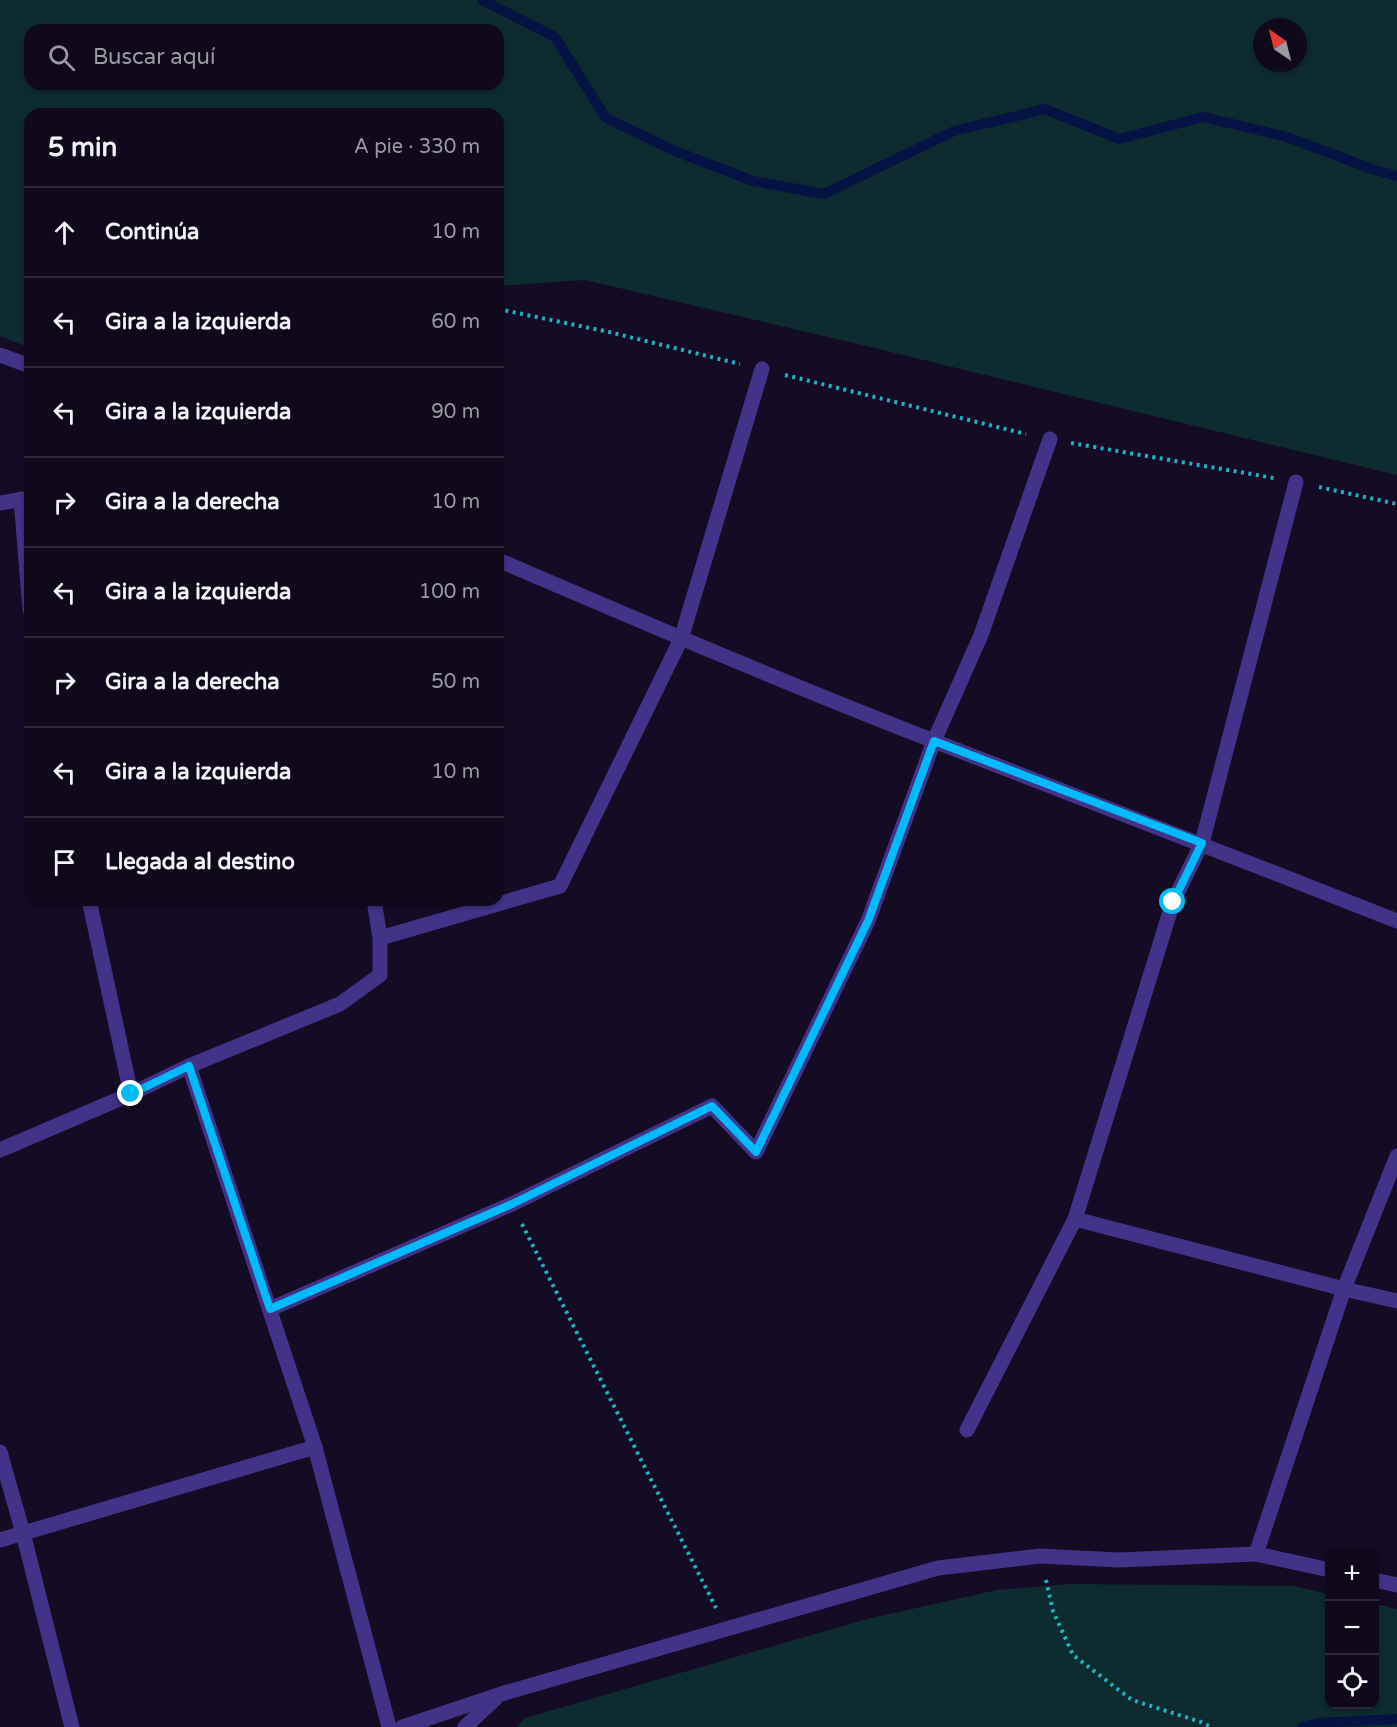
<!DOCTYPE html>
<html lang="es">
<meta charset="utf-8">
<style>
body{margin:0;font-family:"Varela Round",sans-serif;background:#181224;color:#f1f3f6}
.controls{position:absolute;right:18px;bottom:18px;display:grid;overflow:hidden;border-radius:12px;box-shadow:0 2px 4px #0004}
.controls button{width:54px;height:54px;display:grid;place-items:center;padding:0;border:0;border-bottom:2px solid #2f2a3a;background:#0f091b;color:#f1f3f6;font:30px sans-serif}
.compass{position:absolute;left:1253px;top:18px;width:54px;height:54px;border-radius:50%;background:#0f091b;box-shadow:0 2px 4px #0004;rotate:325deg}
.stop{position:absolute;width:18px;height:18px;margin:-14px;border:4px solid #00bbfa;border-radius:50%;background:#fff}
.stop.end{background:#00bbfa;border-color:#fff;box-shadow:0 2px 6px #0008}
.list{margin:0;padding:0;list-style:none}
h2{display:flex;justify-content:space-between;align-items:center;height:78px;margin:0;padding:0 24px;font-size:26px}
h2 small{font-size:20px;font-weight:400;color:#9b9aa3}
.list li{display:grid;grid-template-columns:39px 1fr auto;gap:18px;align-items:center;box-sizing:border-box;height:90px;padding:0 24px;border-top:2px solid #2f2a3a}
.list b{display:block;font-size:22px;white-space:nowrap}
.list em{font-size:20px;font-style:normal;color:#9b9aa3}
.icon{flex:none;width:33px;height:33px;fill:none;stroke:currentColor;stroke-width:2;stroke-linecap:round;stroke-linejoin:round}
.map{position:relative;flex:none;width:1397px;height:1727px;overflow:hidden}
.search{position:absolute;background:#0f091b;box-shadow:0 2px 4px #0004;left:24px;top:24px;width:480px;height:66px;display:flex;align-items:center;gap:15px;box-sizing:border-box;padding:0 21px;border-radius:18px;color:#9b9aa3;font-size:22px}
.panel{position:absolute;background:#0f091b;box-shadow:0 2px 4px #0004;left:24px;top:108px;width:480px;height:798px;border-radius:18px}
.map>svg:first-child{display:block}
.green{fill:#0e2b2f;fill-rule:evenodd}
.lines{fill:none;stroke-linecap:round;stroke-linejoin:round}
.stream{stroke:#051244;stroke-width:10}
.path{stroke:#22b1c0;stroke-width:4;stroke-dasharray:3 4.5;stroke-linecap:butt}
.minor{stroke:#423288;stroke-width:15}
.route{stroke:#00bbfa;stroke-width:8}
</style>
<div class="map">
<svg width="1397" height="1727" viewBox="0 0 1397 1727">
<rect width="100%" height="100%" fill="#140c24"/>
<!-- green -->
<g class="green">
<path d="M0,0h1397v475l-535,-130 -277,-65 -87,6v-172h-468v234l-30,-12zM1262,27h36v36h-36zM30,30h468v54h-468z"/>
<polygon points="1069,1584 1293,1586 1329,1594 1330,1704 1374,1704 1375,1604 1397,1609 1397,1727 517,1727 525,1718 867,1619 997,1590"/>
</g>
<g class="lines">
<!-- stream -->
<g class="stream">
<polyline points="482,0 555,37 606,118 675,151 753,181 824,194 954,131 1045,109 1119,139 1203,117 1287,137 1372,169 1397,176"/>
<polyline points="1302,1727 1318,1723 1397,1719"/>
</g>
<!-- path -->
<g class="path">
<polyline points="498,309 609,332 740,364"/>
<polyline points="785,375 1026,434"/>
<polyline points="1071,443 1274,478"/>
<polyline points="1319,487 1397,504"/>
<polyline points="522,1224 716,1608"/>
<polyline points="1046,1580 1053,1611 1073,1655 1132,1700 1201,1722 1211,1727"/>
</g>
<!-- minor -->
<g class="minor">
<polyline points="0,355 30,366"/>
<polyline points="21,499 30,610"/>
<polyline points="0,503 30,498"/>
<path d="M498,560c145,62 289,124 436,181 154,60 309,119 463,180"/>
<polyline points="89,900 131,1094"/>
<polyline points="380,938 560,886 681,639 762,369"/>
<polyline points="189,1066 315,1447 389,1727"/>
<polyline points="0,1150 131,1094 189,1066 340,1004 380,975 380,938 374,900"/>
<polyline points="1075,1219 1344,1289 1397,1301"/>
<polyline points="270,1309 512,1204 712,1106 756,1152 868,921 934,741 981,635 1050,439"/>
<polyline points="967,1430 1075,1219 1173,902 1202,843 1296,482"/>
<polyline points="0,1452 23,1533 72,1727"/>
<polyline points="0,1540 315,1447"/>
<polyline points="1256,1554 1344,1289 1397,1156"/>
<polyline points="1374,1580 1397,1585"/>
<polyline points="402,1727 501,1694 938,1568 1040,1556 1119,1560 1256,1554 1330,1570"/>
<polyline points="465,1727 496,1698"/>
</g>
</g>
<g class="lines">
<!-- route -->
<polyline class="route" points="131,1094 189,1066 270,1309 512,1204 712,1106 756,1152 868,921 934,741 1202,843 1173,902"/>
</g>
</svg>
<div class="controls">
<button>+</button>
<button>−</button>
<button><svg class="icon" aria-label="locate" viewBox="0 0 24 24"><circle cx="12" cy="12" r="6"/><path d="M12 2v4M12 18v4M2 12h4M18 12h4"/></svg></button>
</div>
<svg class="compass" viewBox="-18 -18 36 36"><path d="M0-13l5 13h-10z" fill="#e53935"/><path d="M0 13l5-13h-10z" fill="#9b9aa3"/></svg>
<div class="stop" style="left:1173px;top:902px"></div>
<div class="stop end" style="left:131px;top:1094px"></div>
<div class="search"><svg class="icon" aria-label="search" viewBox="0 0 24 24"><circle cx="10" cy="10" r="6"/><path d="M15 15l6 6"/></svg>Buscar aquí</div>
<section class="panel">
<h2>5 min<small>A pie · 330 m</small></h2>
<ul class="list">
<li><svg class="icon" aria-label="ahead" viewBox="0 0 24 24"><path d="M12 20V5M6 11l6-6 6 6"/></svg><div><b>Continúa</b></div><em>10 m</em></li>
<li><svg class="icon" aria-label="left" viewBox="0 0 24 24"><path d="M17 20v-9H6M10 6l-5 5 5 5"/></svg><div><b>Gira a la izquierda</b></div><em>60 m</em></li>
<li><svg class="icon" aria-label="left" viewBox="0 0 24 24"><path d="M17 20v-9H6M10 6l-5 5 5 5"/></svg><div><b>Gira a la izquierda</b></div><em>90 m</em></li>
<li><svg class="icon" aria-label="right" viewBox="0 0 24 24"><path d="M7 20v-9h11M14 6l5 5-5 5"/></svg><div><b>Gira a la derecha</b></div><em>10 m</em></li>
<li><svg class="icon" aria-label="left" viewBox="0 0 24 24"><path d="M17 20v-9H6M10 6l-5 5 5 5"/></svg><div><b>Gira a la izquierda</b></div><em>100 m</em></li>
<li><svg class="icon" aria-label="right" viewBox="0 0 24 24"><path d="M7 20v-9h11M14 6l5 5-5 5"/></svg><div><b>Gira a la derecha</b></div><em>50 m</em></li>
<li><svg class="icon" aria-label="left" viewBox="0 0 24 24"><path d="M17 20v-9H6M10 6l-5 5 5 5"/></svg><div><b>Gira a la izquierda</b></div><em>10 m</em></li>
<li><svg class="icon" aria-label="arrive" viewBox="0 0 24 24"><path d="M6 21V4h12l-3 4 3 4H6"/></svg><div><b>Llegada al destino</b></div></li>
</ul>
</section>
</div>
